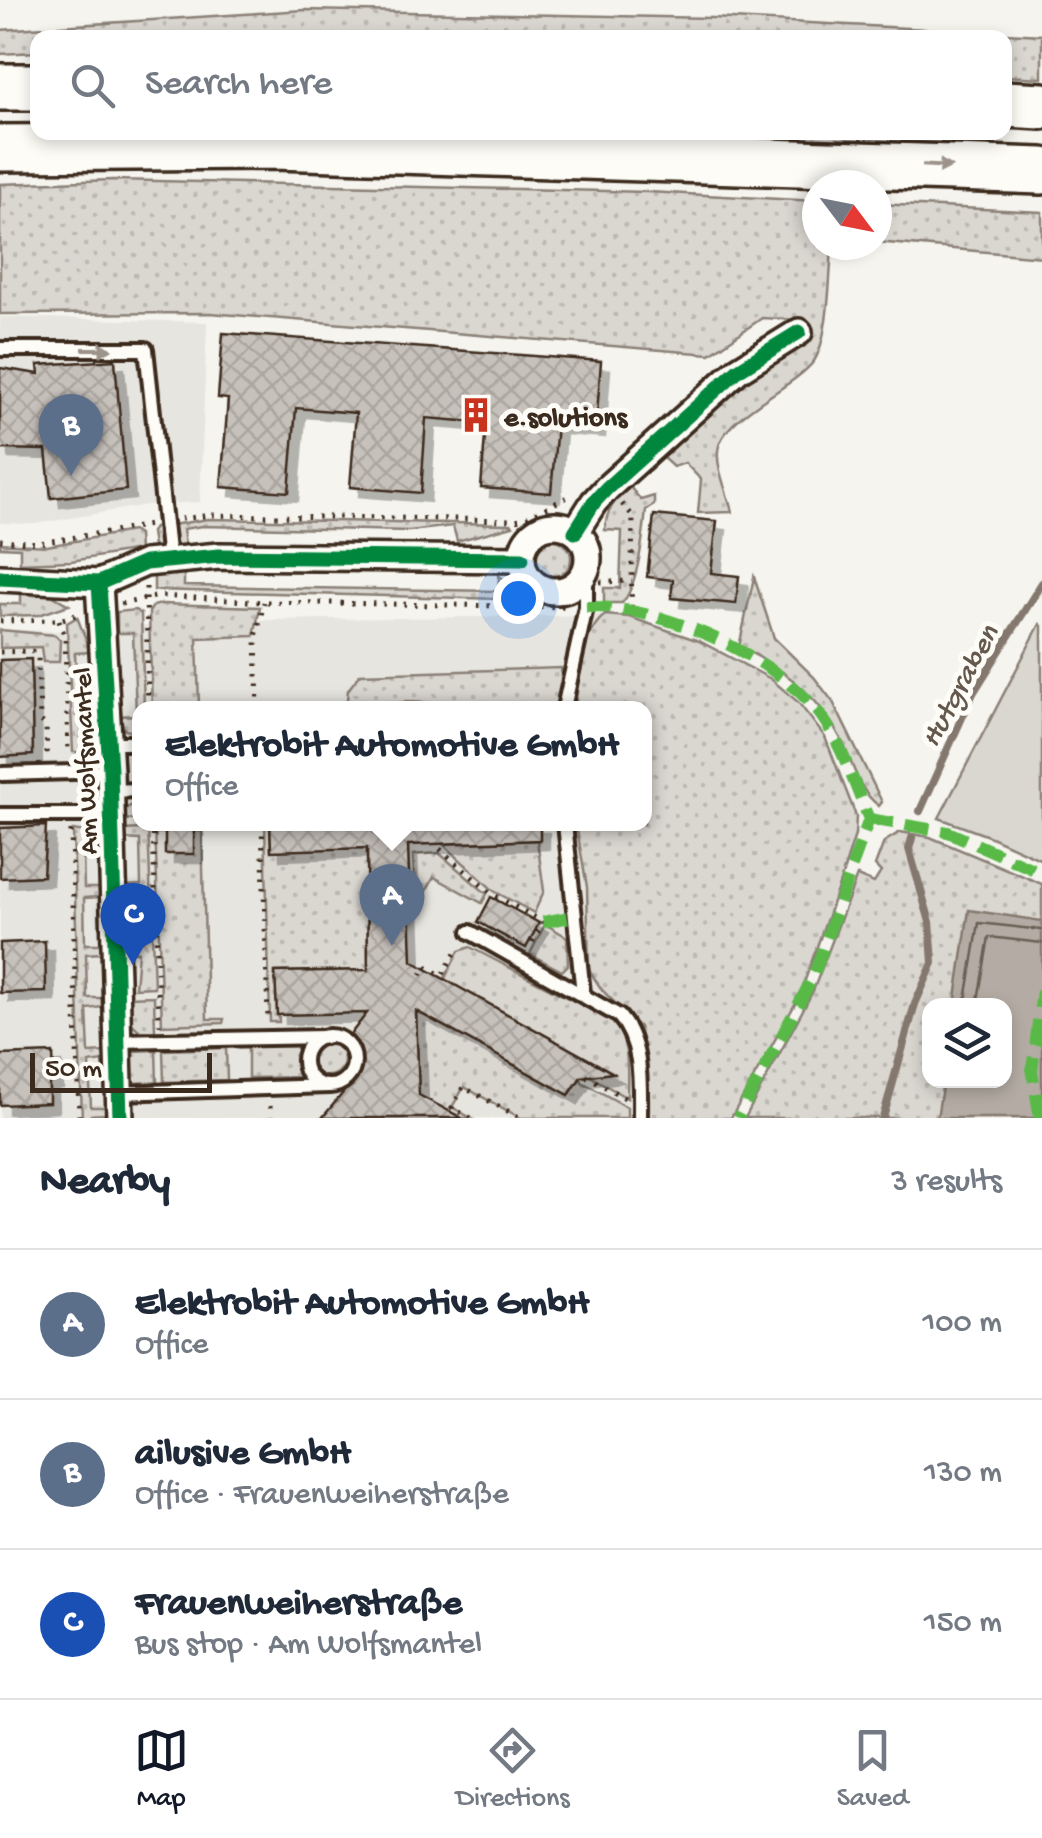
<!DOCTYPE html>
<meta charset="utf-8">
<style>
body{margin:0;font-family:"Gochi Hand",sans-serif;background:#f6f6f7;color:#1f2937}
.controls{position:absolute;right:30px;bottom:30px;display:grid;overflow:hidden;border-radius:20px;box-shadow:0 5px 15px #0003}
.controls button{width:90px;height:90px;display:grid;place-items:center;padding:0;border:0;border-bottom:2px solid #e0e1e3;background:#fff;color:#1f2937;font:50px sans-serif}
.compass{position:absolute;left:802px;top:170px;width:90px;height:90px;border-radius:50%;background:#fff;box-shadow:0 5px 15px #0003;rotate:122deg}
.scale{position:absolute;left:30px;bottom:25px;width:182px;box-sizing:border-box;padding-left:10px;border:5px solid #3b2a1e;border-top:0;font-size:28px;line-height:35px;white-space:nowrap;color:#3b2a1e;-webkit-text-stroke:8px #fdfcf7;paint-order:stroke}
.you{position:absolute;left:518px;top:598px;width:35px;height:35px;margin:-25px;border:8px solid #fff;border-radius:50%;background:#1a73e8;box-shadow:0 0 0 15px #1a73e833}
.badge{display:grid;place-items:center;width:65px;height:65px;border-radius:50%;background:#111827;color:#fff;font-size:32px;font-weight:700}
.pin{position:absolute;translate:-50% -82px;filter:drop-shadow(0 2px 5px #0008)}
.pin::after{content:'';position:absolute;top:52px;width:35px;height:30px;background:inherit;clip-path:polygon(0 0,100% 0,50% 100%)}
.popup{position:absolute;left:132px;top:701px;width:520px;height:130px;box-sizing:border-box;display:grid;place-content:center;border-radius:20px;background:#fff;filter:drop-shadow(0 2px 8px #0005);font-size:32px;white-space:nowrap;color:#747a83}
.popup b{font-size:38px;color:#1f2937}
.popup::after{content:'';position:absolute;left:50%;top:100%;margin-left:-20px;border:20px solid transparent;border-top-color:#fff}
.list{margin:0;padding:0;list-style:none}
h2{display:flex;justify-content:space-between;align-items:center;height:130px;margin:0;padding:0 40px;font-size:42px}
h2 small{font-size:32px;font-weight:400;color:#747a83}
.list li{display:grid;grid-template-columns:65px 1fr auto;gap:30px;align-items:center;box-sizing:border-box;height:150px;padding:0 40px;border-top:2px solid #e0e1e3}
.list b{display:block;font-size:38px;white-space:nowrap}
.list p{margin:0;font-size:32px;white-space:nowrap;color:#747a83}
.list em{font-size:32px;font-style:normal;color:#747a83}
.icon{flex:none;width:55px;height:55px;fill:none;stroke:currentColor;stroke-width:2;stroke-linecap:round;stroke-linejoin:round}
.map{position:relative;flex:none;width:1042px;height:1118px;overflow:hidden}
.search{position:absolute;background:#fff;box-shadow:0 5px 15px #0003;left:30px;right:30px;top:30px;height:110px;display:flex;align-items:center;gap:25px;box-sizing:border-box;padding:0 35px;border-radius:20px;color:#747a83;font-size:38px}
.sheet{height:580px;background:#fff}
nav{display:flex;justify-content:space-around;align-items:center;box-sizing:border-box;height:140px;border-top:2px solid #e0e1e3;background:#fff;font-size:28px;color:#747a83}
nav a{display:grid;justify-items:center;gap:5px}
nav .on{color:#111827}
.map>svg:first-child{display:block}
.built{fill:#e7e5df;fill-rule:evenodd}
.grass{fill:url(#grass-dots);stroke:#8a8077;stroke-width:2.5;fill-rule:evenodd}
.green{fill:#dad6d0;stroke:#8a8077;stroke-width:2.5}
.water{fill:#b4aca4;stroke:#84786e;stroke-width:2.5}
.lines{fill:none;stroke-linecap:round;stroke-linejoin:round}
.shore{stroke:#6b5e54;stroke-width:2.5}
.stream{stroke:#84786e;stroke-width:8}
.building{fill:url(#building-cross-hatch);stroke:#3b2a1e;stroke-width:2.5;filter:url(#shadow)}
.lane-casing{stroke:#3b2a1e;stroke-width:20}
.street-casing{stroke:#3b2a1e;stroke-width:32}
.highway-casing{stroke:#3b2a1e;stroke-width:52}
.path{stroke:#3b2a1e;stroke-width:5;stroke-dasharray:2.5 8;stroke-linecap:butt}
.lane{stroke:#fdfcf7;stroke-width:12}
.street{stroke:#fdfcf7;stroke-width:25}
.highway{stroke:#fdfcf7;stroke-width:45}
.quiet{stroke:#58b947;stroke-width:12;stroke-dasharray:25 12;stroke-linecap:butt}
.cycleway-casing{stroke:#fdfcf7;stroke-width:21}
.cycleway{stroke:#00873e;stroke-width:15}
.oneway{fill:#9c938a}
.labels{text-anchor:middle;stroke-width:10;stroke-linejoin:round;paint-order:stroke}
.poi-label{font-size:28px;font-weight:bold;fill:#3b2a1e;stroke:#fdfcf7;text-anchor:start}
.street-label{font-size:28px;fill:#3b2a1e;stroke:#fdfcf7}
.water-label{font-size:30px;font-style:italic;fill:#65584d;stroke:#fdfcf7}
</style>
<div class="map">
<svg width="1042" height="1118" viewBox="0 0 1042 1118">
<defs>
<pattern id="grass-dots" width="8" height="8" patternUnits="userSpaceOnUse" patternTransform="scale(2.5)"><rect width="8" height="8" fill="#dad6d0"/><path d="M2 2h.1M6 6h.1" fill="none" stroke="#bcb8b2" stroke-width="1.8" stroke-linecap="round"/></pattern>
<pattern id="building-cross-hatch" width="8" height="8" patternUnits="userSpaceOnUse" patternTransform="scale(2.5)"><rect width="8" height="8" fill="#c7c1bb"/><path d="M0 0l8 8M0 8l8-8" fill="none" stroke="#aca6a0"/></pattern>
<filter id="shadow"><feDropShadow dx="9" dy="9" stdDeviation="0" flood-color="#0004"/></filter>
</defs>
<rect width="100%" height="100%" fill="#f5f4ee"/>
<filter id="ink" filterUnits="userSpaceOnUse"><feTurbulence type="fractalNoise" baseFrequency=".01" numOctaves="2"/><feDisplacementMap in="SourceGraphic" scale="20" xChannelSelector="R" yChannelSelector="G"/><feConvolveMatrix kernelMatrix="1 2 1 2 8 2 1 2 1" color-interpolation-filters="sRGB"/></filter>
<g filter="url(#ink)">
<!-- built -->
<g class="built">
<polygon points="0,317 207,322 200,502 147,505 35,524 0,523"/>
<path d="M605,615l24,2 70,24 72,38 27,23 27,35 31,79 -1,19 -15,47 -41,115 -68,121h-731v-489l51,2 211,-11zM140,708h504v116h-504z"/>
</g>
<!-- grass -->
<g class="grass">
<polygon points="304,10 712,18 1042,35 1042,78 1005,76 1004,38 38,38 37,52 0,54 0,30"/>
<polygon points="911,132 992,136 993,152 547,133"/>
<path d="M113,180l535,12 169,9v44h15c-2,28 -3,94 -18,116 -20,27 -93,55 -96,90 -2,17 10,43 14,61l-34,1 3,-33 -16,-17 -12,4 -11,-10 90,-82 55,-34 -9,-21 -36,-2 -52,36 -500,-41 -210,1v-130z"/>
<polygon points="877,204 1042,212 1042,257 877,242"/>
<path d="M630,487l11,13 13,-4v9l-8,5c-2,20 -8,77 -24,93h-18v-15h16l2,-57 -17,-1c1,-21 10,-30 25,-43z"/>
<polygon points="208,519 512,524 513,526 457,541 453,526 409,531 202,526 183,529 185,545 153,547 151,532 154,528"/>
<polygon points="132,531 138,535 139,550 71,561 20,563 20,548 0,547 0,543 47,546"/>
<circle cx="553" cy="558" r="18"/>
<polygon points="184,570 184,586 498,591 499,576 539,600 154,590 154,574"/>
<path d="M754,577l20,61 40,39 19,25 49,100 -3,4c-22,-16 -26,-44 -38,-67 -22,-43 -58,-72 -102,-92z"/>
<polygon points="21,588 46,592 69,605 39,615 0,616 0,604 21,604"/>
<polygon points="161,604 260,607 254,636 197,638 199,708 152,708 149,612 153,606"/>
<polygon points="135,610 141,614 144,708 140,708 139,733 125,730 119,716 136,715 133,633 117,633 117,612"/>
<path d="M605,615l24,2 70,24 72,38 27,23 27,35 31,79 -1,19 -15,47 -41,115 -68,121h-83l-3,-64 -6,-27 -37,-37 -13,-20 -2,-83 -11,-63h68v-116h-69c4,-28 5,-74 30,-93z"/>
<polygon points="77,617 91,652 75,653 78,717 95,717 95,733 81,733 81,752 73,752 67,623"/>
<polygon points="0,630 55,635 60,640 59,662 43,662 41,647 0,648"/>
<polygon points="561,668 563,687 557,708 407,702 346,708 348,690 360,674"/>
<polygon points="139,801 140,824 148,824 154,987 135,988 138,952 127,951 127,942 143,941 142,896 125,896 125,886 141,885 140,840 124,839 124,830 140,829 139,819 123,820 125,809"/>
<polygon points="155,824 158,833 202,831 207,1019 224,1019 223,1023 162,1025"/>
<polygon points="265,824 270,824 271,850 367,848 368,970 276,972 279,1022 270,1022"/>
<polygon points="73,830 90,833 98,840 98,849 83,850 84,888 99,888 100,897 84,898 85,944 101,944 101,953 86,954 87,998 103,998 103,1007 87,1009 89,1053 105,1052 105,1061 89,1063 91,1107 106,1107 106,1114 91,1115 91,1118 82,1118"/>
<path d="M900,832l30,5 112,47v234h-297l68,-127 44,-115 17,7 7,-11 -6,-6 9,-24zM930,1006h74v74h-74z"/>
<polygon points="537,840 544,891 534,913 494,891 443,844"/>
<polygon points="439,853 487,894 482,903 434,877 425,893 415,888 413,855"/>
<polygon points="545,924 567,937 568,965 562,971 530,954"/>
<path d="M470,947l142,74c19,21 15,50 15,77l-37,-22 22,-4 -168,-92 15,-29z"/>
<polygon points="154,996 155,1032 140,1031 131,1023 128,997"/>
<polygon points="416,1011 569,1095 581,1077 582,1082 627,1107 627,1118 521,1118 464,1087 452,1107 471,1118 462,1118 439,1106 436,1110 419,1100"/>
<polygon points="300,1044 295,1058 300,1077 248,1078 248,1046"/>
<circle cx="328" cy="1060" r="16"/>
<polygon points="226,1048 227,1080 164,1082 163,1050"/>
<polygon points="156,1050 157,1082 132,1083 132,1051"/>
</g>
<!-- green -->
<polygon class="green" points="1040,624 1042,626 1042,860 991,837 939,818"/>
<!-- water -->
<polygon class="water" points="969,910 1042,921 1042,1118 937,1118 943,1081 1004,1080 1004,1006 955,1005"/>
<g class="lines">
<!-- shore -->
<g class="shore">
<polyline points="965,1006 979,923 1042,930"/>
<polyline points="977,1006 989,937 1042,943"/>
</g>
<!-- stream -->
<g class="stream">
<polyline points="920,811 973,693 1042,583"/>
<polyline points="883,1118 915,1004 933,963 930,922 909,849 912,838"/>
</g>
</g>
<!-- building -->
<g class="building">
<polygon points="223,333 601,361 596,428 557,425 551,493 481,488 486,423 426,418 421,493 350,487 356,413 296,408 289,492 221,487 228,399 218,398"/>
<polygon points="115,360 126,490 51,498 46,450 0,449 0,368 39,374 38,365"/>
<polygon points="654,515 717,521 711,573 739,576 736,604 671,598 673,580 647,577"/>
<polygon points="31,659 33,755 0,757 0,660"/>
<rect x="165" y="824" width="29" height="30"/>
<polygon points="270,824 540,824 540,840 408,845 412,961 613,1073 581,1077 569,1095 416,1011 419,1095 462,1118 322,1118 358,1075 360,1054 349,1036 367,1013 277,1015 275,972 368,970 367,848 271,851"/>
<polygon points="46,826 43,876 0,878 0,828"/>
<polygon points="491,897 539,923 526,948 478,922"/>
<polygon points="45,941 46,992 0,993 0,943"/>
<polygon points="53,1053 54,1079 49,1080 49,1103 0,1105 0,1055"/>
</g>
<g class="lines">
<defs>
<g id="lane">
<polyline points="0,349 146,349 169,560"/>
<polyline points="564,708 586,607 586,582 581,578"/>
<polyline points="108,743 140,743"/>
<polyline points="2,774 110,771"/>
<polyline points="110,791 140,790"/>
<polyline points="0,815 111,815"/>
<polyline points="565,824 583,993"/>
<path d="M470,932l149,84c24,27 21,68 21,102"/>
<circle cx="329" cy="1061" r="25"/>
<polyline points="117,1041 325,1037"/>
<polyline points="119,1093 329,1086"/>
</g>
<g id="street">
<circle cx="555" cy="558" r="33"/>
<polyline points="575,532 594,502 607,488 738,370 799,332"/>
<polyline points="0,578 99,583 145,563 219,556 522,559"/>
<polyline points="99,583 110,771 120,1118"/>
</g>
<g id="highway">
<polyline points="0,87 38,87"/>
<polyline points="1004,104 1042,106"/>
<polyline points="0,148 275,146 1042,171"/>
</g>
</defs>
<!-- lane casing -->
<use href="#lane" class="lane-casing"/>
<!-- street casing -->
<use href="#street" class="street-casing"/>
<!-- highway casing -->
<use href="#highway" class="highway-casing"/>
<!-- path -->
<g class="path">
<polyline points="622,504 633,516 631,612"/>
<polyline points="181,519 212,515 515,520 526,518 569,496"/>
<polyline points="0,540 39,543 150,525"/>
<polyline points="600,582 632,581"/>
<polyline points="146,587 148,708"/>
<polyline points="121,604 159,596 264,602 569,607"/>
<polyline points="59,620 65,637 68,755"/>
<polyline points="0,621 59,620 76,615"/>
<polyline points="0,652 32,651 38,658 40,720 46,726 47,757"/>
<polyline points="258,708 256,637 264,602"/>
<polyline points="378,708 411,708"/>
<polyline points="153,824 159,1025"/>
<polyline points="262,824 268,1020"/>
<polyline points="71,831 79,1118"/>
<polyline points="440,849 492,894 543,922 529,948"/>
<polyline points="421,975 426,966 442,976 459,947"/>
<polyline points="354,1060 360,1060"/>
<polyline points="586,1076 625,1098"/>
<polyline points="270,1106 271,1118"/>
<polyline points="471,1118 452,1108 463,1087 521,1118"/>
</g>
<!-- lane -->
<use href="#lane" class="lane"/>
<!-- street -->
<use href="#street" class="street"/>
<!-- highway -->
<use href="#highway" class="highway"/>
<!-- quiet -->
<g class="quiet">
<path d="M586,607c75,-2 195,50 238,113 20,30 31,67 45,99l-56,158 -75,141"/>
<polyline points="869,819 948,832 1042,873"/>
<polyline points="543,922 576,916"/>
<polyline points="1040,1118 1032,1071 1042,991"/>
</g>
<defs>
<g id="cycleway">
<polyline points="575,532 594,502 607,488 738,370 799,332"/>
<polyline points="0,578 99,583 145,563 219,556 522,559"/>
<polyline points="99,583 110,771 120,1118"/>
</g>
</defs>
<!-- cycleway casing -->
<use href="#cycleway" class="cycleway-casing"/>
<!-- cycleway -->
<use href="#cycleway" class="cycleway"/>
</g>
<!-- one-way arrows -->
<defs><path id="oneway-solid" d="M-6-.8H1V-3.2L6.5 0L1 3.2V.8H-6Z" transform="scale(2.5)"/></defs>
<g class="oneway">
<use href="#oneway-solid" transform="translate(937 166) rotate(3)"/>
<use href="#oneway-solid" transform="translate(97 349)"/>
</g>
</g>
<!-- icons -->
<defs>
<symbol id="building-bare" viewBox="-9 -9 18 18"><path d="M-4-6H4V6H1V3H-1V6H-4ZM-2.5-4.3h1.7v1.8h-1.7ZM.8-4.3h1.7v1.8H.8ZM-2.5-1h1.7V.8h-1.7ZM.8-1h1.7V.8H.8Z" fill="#c8321e" stroke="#fdfcf7" stroke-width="2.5" paint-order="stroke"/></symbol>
</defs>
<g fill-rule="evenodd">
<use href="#building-bare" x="451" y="390" width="50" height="50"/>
</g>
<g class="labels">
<!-- poi labels -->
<g class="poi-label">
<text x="504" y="425">e.solutions</text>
</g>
<!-- street labels -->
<g class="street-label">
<text transform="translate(83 761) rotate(-92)" y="10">Am Wolfsmantel</text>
</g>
<!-- water labels -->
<g class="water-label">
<text transform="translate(958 685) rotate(-62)" y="10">Hutgraben</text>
</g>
</g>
</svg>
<div class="controls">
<button><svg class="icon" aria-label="layers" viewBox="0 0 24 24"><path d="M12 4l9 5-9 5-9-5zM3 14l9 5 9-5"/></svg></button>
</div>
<svg class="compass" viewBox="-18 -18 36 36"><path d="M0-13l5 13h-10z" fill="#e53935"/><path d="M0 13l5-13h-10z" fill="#747a83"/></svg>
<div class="scale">50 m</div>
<div class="you"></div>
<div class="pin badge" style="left:392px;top:946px;background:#5c6f8a">A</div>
<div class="popup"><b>Elektrobit Automotive GmbH</b>Office</div>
<div class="pin badge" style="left:71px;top:476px;background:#5c6f8a">B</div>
<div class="pin badge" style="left:133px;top:965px;background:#1a4fb4">C</div>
<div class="search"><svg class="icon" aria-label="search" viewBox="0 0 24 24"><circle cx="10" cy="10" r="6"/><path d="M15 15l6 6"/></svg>Search here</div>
</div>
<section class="sheet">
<h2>Nearby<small>3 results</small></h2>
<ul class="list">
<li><span class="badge" style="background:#5c6f8a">A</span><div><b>Elektrobit Automotive GmbH</b><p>Office</p></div><em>100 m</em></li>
<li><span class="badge" style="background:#5c6f8a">B</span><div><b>ailusive GmbH</b><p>Office · Frauenweiherstraße</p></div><em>130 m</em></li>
<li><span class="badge" style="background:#1a4fb4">C</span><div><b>Frauenweiherstraße</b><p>Bus stop · Am Wolfsmantel</p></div><em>150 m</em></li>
</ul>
</section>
<nav>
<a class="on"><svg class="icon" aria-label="map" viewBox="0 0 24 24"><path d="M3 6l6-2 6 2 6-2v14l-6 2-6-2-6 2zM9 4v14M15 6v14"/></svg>Map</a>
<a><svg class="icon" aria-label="directions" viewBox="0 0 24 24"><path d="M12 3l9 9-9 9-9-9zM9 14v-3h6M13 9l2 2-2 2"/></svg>Directions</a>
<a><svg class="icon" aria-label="saved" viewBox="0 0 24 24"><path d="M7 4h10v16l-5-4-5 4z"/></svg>Saved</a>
</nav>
